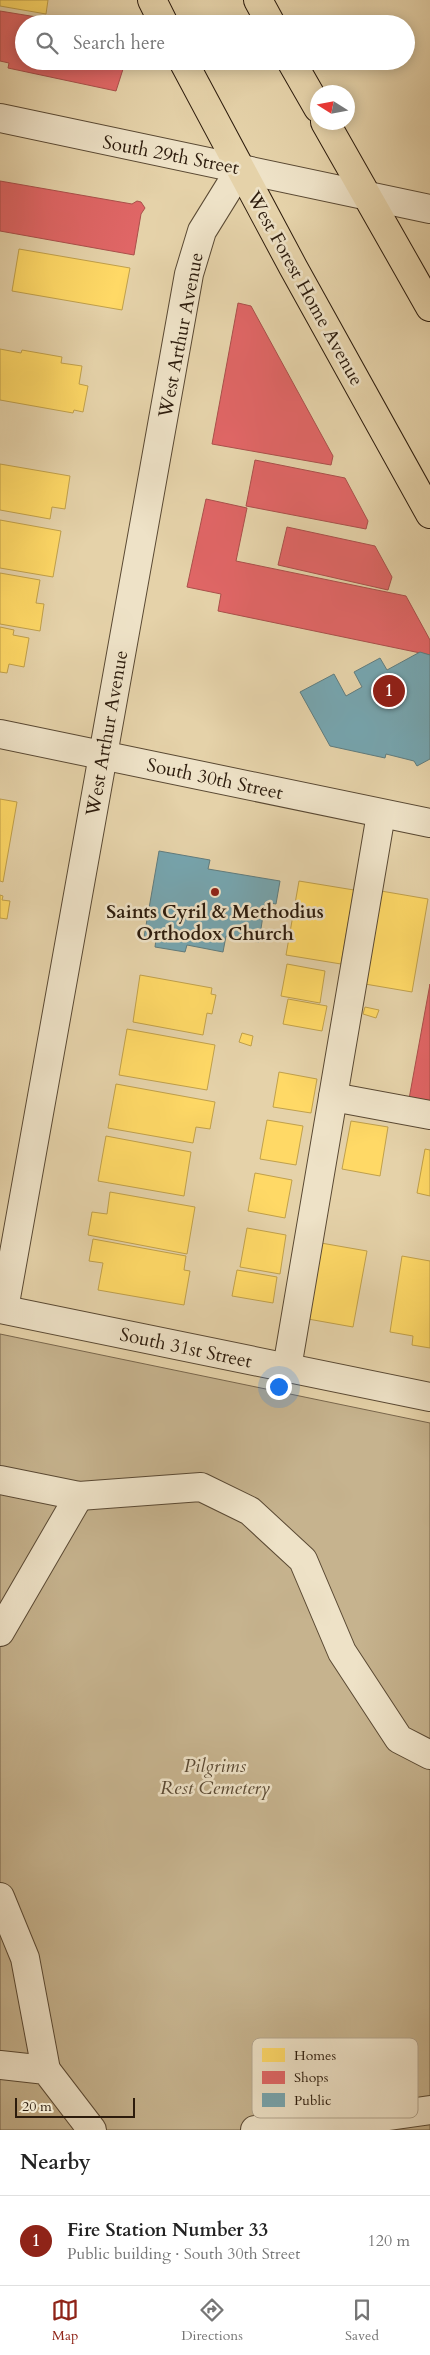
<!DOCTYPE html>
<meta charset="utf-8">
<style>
body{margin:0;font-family:Cardo,serif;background:#f6f6f6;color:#222}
.compass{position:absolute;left:310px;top:85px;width:45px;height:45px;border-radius:50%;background:#fff;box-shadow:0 2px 12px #0003;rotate:281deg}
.scale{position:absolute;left:15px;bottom:12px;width:120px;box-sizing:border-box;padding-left:5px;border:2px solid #2c1b0c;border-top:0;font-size:14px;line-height:18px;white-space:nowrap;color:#2c1b0c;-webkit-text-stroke:4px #eee2c7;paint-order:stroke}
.you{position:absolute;left:278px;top:1386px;width:18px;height:18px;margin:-12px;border:4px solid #fff;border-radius:50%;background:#1a73e8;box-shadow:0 0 0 8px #1a73e833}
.badge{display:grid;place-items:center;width:32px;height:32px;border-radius:50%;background:#8f2418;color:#fff;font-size:16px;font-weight:700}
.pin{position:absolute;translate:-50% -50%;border:2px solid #fff;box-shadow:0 1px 5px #0006}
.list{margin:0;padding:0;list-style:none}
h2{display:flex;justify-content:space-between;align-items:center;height:65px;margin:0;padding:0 20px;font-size:21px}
h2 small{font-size:16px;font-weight:400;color:#767676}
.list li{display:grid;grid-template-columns:32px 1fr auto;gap:15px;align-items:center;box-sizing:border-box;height:90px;padding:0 20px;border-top:1px solid #e0e0e0}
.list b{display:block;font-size:19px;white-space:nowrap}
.list p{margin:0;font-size:16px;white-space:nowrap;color:#767676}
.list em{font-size:16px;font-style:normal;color:#767676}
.icon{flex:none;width:28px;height:28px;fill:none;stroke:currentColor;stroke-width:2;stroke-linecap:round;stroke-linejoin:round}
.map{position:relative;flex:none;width:430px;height:2130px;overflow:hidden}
.search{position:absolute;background:#fff;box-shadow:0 2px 12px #0003;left:15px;right:15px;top:15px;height:55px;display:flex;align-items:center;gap:12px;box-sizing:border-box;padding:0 18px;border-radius:28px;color:#767676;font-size:19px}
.sheet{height:155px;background:#fff}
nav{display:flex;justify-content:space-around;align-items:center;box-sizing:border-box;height:70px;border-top:1px solid #e0e0e0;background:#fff;font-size:14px;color:#767676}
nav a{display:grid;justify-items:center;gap:2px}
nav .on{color:#8f2418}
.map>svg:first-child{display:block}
.green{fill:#c6b38e;stroke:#79674d}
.homes{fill:#ffd966;stroke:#c0a04b}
.shops{fill:#e06666;stroke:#aa504b}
.public{fill:#76a5af;stroke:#607c7e}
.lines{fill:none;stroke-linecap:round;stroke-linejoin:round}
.minor-casing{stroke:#5a4933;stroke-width:30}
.major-casing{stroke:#2c1b0c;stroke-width:30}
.minor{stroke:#eee2c7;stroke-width:28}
.major{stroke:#e5d2a9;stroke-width:28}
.poi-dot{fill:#8f2418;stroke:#eee2c7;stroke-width:2}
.labels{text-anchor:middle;stroke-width:5;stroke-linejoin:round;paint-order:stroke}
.street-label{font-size:19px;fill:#2c1b0c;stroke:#eee2c7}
.poi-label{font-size:19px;font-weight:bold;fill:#2c1b0c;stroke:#eee2c7}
.park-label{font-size:19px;font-style:italic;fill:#5a4933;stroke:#eee2c7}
.key{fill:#eee2c7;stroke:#b4a68f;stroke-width:1}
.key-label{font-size:14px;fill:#2c1b0c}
</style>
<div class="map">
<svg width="430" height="2130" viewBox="0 0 430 2130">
<rect width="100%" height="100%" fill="#e5d2a9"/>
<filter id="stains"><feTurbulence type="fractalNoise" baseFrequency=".004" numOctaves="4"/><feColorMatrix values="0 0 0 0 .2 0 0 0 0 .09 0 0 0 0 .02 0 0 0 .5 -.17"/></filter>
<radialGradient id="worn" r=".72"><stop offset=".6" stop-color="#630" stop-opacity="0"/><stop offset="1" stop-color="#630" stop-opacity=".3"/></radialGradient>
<!-- green -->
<polygon class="green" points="0,1334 430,1423 430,2130 0,2130"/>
<!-- homes -->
<g class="homes">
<polygon points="0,0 48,0 46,14 0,6"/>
<polygon points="19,249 130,268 122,310 12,291"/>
<polygon points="0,349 21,353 22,350 62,357 61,363 82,366 79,384 88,386 83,412 74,410 73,413 0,400"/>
<polygon points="0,464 70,476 65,509 52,507 50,519 0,510"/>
<polygon points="0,520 61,531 53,577 0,568"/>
<polygon points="0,573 40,580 36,603 44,604 40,631 0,624"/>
<polygon points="0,627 14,630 13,635 29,638 24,667 9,664 7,673 0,672"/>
<polygon points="0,799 17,802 3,882 0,881"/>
<polygon points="299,881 354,890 341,964 286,955"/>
<polygon points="381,891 428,899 412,992 365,984"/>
<polygon points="0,895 3,896 2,900 10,901 7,919 0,918"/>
<polygon points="287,964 325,971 320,1003 281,996"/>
<polygon points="140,975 212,988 211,994 216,995 212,1014 207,1013 203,1035 133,1022"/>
<polygon points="288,999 327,1006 322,1031 283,1024"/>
<polygon points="365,1007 379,1010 376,1018 363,1014"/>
<polygon points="127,1029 215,1045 207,1090 119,1075"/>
<polygon points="242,1033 253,1036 251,1046 239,1042"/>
<polygon points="279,1072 317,1079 311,1113 273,1107"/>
<polygon points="116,1084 215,1102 210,1129 196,1127 193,1143 108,1128"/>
<polygon points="267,1120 303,1126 296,1165 260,1159"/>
<polygon points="351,1121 388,1127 380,1176 342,1169"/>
<polygon points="106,1136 191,1152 184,1196 98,1181"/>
<polygon points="425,1149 430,1150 430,1196 417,1193"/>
<polygon points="255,1173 292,1180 285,1218 248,1211"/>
<polygon points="110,1192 195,1207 187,1254 88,1235 92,1212 107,1214"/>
<polygon points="247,1228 286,1235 280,1274 240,1267"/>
<polygon points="93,1239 186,1256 184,1270 190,1271 184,1305 98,1290 103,1263 89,1261"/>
<polygon points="321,1243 367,1251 353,1327 308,1319"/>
<polygon points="402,1256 430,1261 430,1348 412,1345 413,1336 390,1332"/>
<polygon points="237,1270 277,1277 273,1303 232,1296"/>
</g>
<!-- shops -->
<g class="shops">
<polygon points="0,11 79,24 24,24 24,61 121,61 124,66 116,91 8,68 9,63 0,61"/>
<polygon points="0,181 132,204 137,201 141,202 145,208 141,214 134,255 0,231"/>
<polygon points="238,303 251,306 333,456 331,465 212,444"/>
<polygon points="255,460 345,478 368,521 366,529 246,506"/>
<polygon points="206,499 247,508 236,561 406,596 430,640 430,655 218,611 221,594 187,587"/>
<polygon points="287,527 375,546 392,577 388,590 278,565"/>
<polygon points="430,984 430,1103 409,1099"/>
</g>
<!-- public -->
<g class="public">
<polygon points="420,652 430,655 430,759 417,766 414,761 386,754 385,758 330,746 300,692 334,674 346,696 362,687 354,672 380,658 387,670"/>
<polygon points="159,851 210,860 208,869 280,881 276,904 265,902 259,942 226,936 223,952 187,945 185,952 155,947 156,939 144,937"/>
</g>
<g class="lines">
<defs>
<g id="minor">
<polyline points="0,118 430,209"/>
<polyline points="0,734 430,823"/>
<polyline points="333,1097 430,1115"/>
<polyline points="0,1309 430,1397"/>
<polyline points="4,1309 189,274 202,231 241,168"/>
<polyline points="287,1368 381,814"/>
<polyline points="0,1480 79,1496 201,1487 250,1511 303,1560 342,1652 399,1739 430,1755"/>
<polyline points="0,1632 79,1496"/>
<polyline points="0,1897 25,1958 46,2070"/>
<polyline points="0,2065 46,2070 92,2130"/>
<polyline points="255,2130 319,2126 430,2110"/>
</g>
<g id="major">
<polyline points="152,0 164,24"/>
<polyline points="258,0 271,24"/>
<polyline points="183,61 293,267 430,514"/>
<polyline points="291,61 318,108"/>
<polyline points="325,122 430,307"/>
</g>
</defs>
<!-- minor casing -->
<use href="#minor" class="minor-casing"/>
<!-- major casing -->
<use href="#major" class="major-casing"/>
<!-- minor -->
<use href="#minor" class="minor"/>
<!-- major -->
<use href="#major" class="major"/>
</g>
<!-- markers -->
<circle class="poi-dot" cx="215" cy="892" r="5"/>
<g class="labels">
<!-- street labels -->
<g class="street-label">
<text transform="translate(171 154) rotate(11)" y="7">South 29th Street</text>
<text transform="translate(306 288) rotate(61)" y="7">West Forest Home Avenue</text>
<text transform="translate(180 335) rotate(-79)" y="7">West Arthur Avenue</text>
<text transform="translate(106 733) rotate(-80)" y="7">West Arthur Avenue</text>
<text transform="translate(215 778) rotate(12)" y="7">South 30th Street</text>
<text transform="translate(186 1347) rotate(12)" y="7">South 31st Street</text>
</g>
<!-- poi labels -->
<g class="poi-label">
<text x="215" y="918">Saints Cyril &amp; Methodius<tspan x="215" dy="22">Orthodox Church</tspan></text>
</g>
<!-- park labels -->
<g class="park-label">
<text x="215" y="1772">Pilgrims<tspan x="215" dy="22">Rest Cemetery</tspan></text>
</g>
</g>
<!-- legend -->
<rect x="252" y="2038" width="166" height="80" rx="8" class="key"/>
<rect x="262" y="2048" width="23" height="14" fill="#ffd966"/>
<rect x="262" y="2071" width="23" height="13" fill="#e06666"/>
<rect x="262" y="2093" width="23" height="14" fill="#76a5af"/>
<g class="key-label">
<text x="294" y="2060">Homes</text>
<text x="294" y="2082">Shops</text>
<text x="294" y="2105">Public</text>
</g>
<rect width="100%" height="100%" filter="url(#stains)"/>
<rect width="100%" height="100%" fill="url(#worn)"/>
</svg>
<svg class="compass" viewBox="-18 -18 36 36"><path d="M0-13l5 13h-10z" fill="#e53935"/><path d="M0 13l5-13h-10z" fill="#767676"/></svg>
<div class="scale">20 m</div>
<div class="you"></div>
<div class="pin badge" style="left:389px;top:691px">1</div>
<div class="search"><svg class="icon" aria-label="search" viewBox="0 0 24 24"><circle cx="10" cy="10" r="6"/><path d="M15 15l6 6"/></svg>Search here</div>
</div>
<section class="sheet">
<h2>Nearby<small></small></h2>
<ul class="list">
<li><span class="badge">1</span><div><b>Fire Station Number 33</b><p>Public building · South 30th Street</p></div><em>120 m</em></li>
</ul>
</section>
<nav>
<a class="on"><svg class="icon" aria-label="map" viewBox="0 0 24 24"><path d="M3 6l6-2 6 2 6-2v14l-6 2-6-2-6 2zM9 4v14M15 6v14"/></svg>Map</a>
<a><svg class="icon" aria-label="directions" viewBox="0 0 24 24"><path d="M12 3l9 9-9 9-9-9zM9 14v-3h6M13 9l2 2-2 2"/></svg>Directions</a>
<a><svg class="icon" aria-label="saved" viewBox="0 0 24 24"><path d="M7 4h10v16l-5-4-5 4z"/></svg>Saved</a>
</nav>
